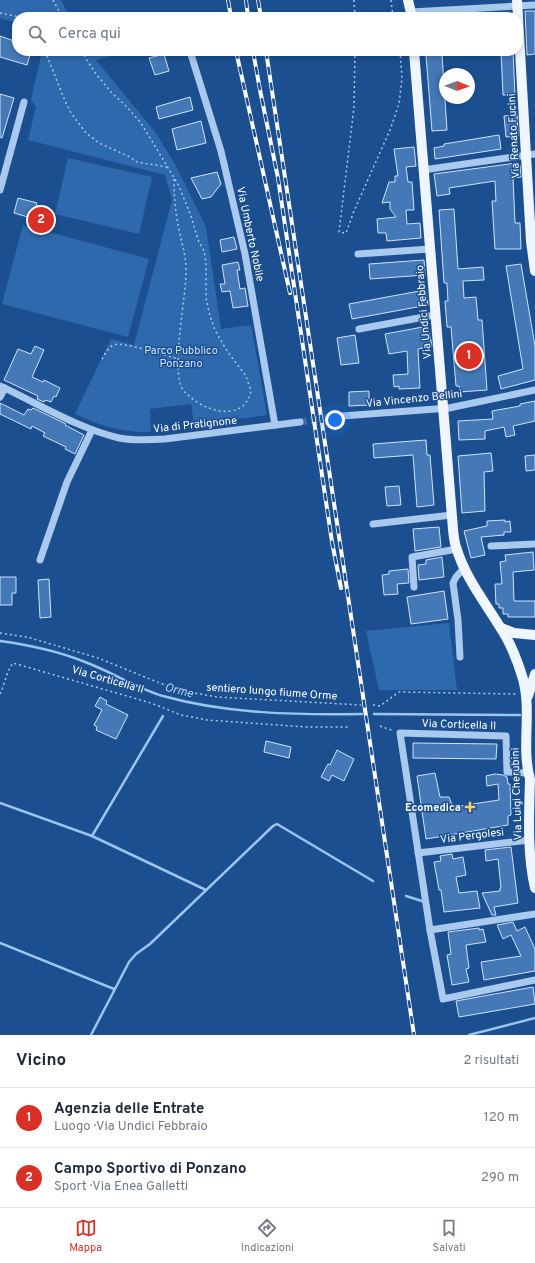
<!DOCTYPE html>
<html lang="it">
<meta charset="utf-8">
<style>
body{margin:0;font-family:Overpass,sans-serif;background:#f6f6f7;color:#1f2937}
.compass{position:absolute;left:439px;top:68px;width:36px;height:36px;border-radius:50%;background:#fff;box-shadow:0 2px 6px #0003;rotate:91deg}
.you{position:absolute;left:335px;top:420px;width:14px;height:14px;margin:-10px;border:3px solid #fff;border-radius:50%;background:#1a73e8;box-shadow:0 0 0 6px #1a73e833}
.badge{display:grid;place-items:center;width:26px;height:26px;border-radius:50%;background:#d93025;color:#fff;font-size:13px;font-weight:700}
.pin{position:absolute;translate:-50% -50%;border:2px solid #fff;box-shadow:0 1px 4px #0006}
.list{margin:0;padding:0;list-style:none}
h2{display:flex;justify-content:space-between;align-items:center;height:52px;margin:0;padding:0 16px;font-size:17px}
h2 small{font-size:13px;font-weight:400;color:#747a83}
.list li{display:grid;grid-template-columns:26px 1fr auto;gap:12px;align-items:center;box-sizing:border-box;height:60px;padding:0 16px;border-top:1px solid #e0e1e3}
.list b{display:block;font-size:15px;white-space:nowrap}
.list p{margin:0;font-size:13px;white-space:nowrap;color:#747a83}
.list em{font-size:13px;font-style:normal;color:#747a83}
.icon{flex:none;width:22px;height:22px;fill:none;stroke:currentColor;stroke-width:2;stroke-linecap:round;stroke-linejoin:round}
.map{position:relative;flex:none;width:535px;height:1035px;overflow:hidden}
.search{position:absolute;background:#fff;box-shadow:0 2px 6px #0003;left:12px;right:12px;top:12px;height:44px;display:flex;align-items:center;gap:10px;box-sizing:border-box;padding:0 14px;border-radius:16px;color:#747a83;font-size:15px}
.sheet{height:172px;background:#fff}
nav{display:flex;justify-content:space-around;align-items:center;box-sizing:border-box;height:56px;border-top:1px solid #e0e1e3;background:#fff;font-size:11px;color:#747a83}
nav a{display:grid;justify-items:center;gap:2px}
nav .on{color:#d93025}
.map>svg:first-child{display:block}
.green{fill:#2e69ad}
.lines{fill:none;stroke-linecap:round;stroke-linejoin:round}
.stream{stroke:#9cc4f0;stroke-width:2.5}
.building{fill:#4478b7;stroke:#cfe3fa}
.minor-tunnel{stroke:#3d69a0;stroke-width:7;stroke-dasharray:7 3.5;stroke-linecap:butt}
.path{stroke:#a9c9ee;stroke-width:1.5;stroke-dasharray:2 3;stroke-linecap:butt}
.minor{stroke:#a9c9ee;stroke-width:7}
.major{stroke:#f0f6ff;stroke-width:10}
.rail-casing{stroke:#fff;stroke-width:4}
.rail{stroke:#1b4f8f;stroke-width:2.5;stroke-dasharray:8;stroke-linecap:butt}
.poi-dot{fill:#ffd166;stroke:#1b4f8f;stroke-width:1.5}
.labels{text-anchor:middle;stroke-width:3;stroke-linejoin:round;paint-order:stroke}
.street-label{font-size:11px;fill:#fff;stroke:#1b4f8f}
.park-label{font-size:11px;fill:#cfe3fa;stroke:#1b4f8f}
.poi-label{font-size:11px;font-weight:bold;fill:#fff;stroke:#1b4f8f;text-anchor:end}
.water-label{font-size:12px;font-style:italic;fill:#b5d3f5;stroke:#1b4f8f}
</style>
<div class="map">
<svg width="535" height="1035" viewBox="0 0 535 1035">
<rect width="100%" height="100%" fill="#1b4f8f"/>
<!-- green -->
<g class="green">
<polygon points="0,0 61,0 70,17 17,17 17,23 0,18"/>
<path d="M42,51h88l-34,9 60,73 20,33 30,61 15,102 30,-4 16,90 -73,10 -3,-21 -41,5 1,23c-29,1 -50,-6 -76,-18l36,-75 23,6 38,-145 -7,-25 -137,-35 8,-33 -5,-7z"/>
<polygon points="68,158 152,177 139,234 55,214"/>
<polygon points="23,225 149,259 128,337 2,304"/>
<polygon points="449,623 457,690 379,690 366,631"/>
</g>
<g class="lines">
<!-- stream -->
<g class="stream">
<path d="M0,641c29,4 58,10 85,21 27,10 51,26 78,34 64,18 134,19 199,18"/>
<polyline points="374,714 520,715"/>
<polyline points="0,803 92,836 206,890"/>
<polyline points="92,836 163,716"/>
<polyline points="406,896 425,902"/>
<polyline points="0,943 114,989"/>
<polyline points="91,1035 129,962 136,954 150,944 273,826 277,824 373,881"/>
<polyline points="469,1035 535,1018"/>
</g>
</g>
<!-- building -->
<g class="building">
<polygon points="525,11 535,11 535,54 527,55"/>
<polygon points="0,36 17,42 17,51 31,51 27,65 0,57"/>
<polygon points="501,51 513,51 515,95 503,95"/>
<polygon points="164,54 169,71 155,75 149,58"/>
<polygon points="442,54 447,130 432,131 426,55"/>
<polygon points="0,94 14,98 2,138 0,137"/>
<polygon points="190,97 193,110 159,119 156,107"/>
<polygon points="517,115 518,136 506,137 504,116"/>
<polygon points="201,121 206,143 177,150 172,129"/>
<polygon points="499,135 501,149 435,159 434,148 444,146 444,144"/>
<polygon points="414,147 416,166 406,167 408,182 412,182 414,210 406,210 407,224 420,223 421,238 387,241 386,233 378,233 377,219 396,217 390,209 390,202 382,203 389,182 395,182 395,176 398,176 394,149"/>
<polygon points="517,163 520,165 521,177 513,178 515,223 520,223 521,249 495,249 492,201 496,201 495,181 449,188 450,194 437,196 434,174"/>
<polygon points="217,172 221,184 211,197 202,199 191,178"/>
<polygon points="18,198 37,203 36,205 42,207 38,220 14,213"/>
<polygon points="454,209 458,269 483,267 484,280 463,281 464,298 476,297 478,320 482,320 487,390 460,392 459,386 456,386 451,327 447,327 445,301 448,301 447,283 444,283 439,210"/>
<polygon points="234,237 237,249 222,252 220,240"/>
<polygon points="424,260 425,275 370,279 369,264"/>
<polygon points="238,262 240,270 237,270 240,289 245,288 248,306 233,308 230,291 222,292 220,284 225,284 222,265"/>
<polygon points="521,264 535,346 535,380 501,389 498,376 523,369 506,266"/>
<polygon points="425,290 428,305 352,319 349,304"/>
<polygon points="428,326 432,346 418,349 420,388 399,389 399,386 394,387 393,375 408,374 407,351 389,354 385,334"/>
<polygon points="355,335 359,363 341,365 337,338"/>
<polygon points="35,346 44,350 32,377 43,382 44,380 60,388 56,397 54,396 51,402 45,400 44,402 37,399 38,396 4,380 18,349 31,354"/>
<polygon points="369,391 369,405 349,406 349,392"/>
<polygon points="535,401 535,421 513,426 515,435 506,437 504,427 485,431 485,439 459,440 458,421 493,419 492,411 520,406 520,404"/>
<polygon points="0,403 24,415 28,409 31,410 33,408 66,424 65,425 84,435 75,454 65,449 66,447 43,436 45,433 32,426 31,429 0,414"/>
<polygon points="426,440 427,455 430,455 434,505 417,507 413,455 374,458 373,444"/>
<polygon points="491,453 493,471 484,472 485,511 462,513 458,456"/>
<polygon points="535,455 535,470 526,471 525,456"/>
<polygon points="399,486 401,505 387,506 385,487"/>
<polygon points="505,520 505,522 510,521 511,532 504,532 504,535 481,537 485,555 471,558 464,531 487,526 487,521"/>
<polygon points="439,527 441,547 415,551 413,529"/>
<polygon points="533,552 534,570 513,572 514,601 535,601 535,617 508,617 508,614 503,614 503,608 499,608 499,604 496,604 495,584 502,584 500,562 506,561 505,555"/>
<polygon points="442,557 444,577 419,580 418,565 426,564 426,560"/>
<polygon points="408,569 409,583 397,584 398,594 384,595 382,575 389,574 389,571"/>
<polygon points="0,577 16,577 16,593 12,593 12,605 0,605"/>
<polygon points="49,579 51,617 40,618 38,580"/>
<polygon points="444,591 448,619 411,624 407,597"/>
<polygon points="100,697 107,701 106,704 128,715 116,739 96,730 97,727 94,725 102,710 95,706"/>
<polygon points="266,741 291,747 289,758 264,752"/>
<polygon points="413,743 497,744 496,759 413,758"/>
<polygon points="337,750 354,759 344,781 332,775 329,781 321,777 328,764 330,765"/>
<polygon points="435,773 440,797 449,797 453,807 499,800 498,784 487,786 486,776 495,774 503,775 507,777 508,784 510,784 511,815 508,816 508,825 426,839 417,776"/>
<polygon points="511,847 518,903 494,907 496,915 492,915 482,893 500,891 500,888 501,888 498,859 486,861 485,850"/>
<polygon points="452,854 453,859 463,857 466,875 456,877 459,893 477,891 480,908 444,912 441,890 439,890 434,862 441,861 440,856"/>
<polygon points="513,922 517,931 525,927 535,949 535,971 484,980 481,962 521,956 511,935 503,939 497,925"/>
<polygon points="479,928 479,930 483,929 486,942 466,945 469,968 466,969 469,982 452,985 447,955 451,954 448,932"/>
<polygon points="533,987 535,1004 459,1017 456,1001"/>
</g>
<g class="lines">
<!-- minor-tunnel -->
<polyline class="minor-tunnel" points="300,422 342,416"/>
<!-- path -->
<g class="path">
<polyline points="53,0 62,17"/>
<polyline points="354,0 355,17"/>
<polyline points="391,0 393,17"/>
<polyline points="0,13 20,17"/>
<polyline points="45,51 65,101 71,113 86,133 99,143 130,157 137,162 167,167"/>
<path d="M81,51l15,23 15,18 16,15 14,16 38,63 12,30 7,24 6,11 2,12v35l4,18 5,14 12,21 19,25 5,15c-2,10 -8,18 -20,20 -10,1 -19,-1 -29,-6 -7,-4 -14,-9 -19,-15 -13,-20 4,-95 3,-121 0,-16 -6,-30 -8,-45 -3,-15 -4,-30 -4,-46"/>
<polyline points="355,51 354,107 339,232 346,233 354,211 390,130 399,104 402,78 400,51"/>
<path d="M102,359c3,-5 6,-12 12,-14 8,-4 53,11 65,14"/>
<polyline points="0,633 27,637 98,658 177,690 217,697 361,705"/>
<path d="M0,694c5,-10 6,-22 13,-31l138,40 30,12 26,5 99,7h43"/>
<polyline points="373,705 380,706 399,692 516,694"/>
<polyline points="380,726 394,731"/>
</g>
<!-- minor -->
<g class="minor">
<polyline points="411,12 535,5"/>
<polyline points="190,51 221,151 245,254 275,425"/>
<polyline points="423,170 535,154"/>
<polyline points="0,190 24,102"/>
<polyline points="358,254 430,249"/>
<polyline points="359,329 435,315"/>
<path d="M0,386c39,18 77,42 119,52 15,3 31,2 46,1l135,-17"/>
<polyline points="0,397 5,388"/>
<polyline points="342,416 449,408 535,390"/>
<polyline points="373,524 452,515"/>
<polyline points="491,546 535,544"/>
<polyline points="40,560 67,482 92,430"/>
<polyline points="414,587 412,557 457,549"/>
<polyline points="460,657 458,620 453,583 456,577 464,568"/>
<polyline points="528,773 507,772 506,736 400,733 430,930 443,999 535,980"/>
<polyline points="418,853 529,840"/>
<polyline points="430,930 535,914"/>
</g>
<!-- major -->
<g class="major">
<polyline points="408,0 412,17"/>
<polyline points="517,0 531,241 535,271"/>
<path d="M414,51l38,466c1,10 1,21 4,30 9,30 28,54 44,80 10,15 18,35 23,52 9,33 -2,68 7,100 -1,36 -3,74 5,109"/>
<polyline points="501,628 514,633 535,635"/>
<polyline points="528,696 535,674"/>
</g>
<defs>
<g id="rail">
<polyline points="228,0 231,17"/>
<polyline points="246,0 248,17"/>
<polyline points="258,0 261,17"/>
<polyline points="236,51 290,293"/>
<polyline points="253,51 260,90 278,178 332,542 341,588"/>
<polyline points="266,51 414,1035"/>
</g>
</defs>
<!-- rail casing -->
<use href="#rail" class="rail-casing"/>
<!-- rail -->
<use href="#rail" class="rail"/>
</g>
<!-- markers -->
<path class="poi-dot" d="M468 801h4v4h4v4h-4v4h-4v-4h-4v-4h4z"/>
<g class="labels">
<!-- street labels -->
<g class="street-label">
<text transform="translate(513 136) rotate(-93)" y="4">Via Renato Fucini</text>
<text transform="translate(251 234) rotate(78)" y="4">Via Umberto Nobile</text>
<text transform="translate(423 312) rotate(-95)" y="4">Via Undici Febbraio</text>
<text transform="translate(414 398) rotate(-6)" y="4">Via Vincenzo Bellini</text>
<text transform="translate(195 424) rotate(-6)" y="4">Via di Pratignone</text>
<text transform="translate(108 679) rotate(16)" y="4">Via Corticella II</text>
<text transform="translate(272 691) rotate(4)" y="4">sentiero lungo fiume Orme</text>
<text transform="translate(459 724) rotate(2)" y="4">Via Corticella II</text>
<text transform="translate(516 794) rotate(-92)" y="4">Via Luigi Cherubini</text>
<text transform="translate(472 835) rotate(-7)" y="4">Via Pergolesi</text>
</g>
<!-- park labels -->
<g class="park-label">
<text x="181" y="354">Parco Pubblico<tspan x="181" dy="13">Ponzano</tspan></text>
</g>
<!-- poi labels -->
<g class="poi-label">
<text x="461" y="811">Ecomedica</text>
</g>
<!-- water labels -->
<g class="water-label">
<text transform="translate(179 690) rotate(14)" y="4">Orme</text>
</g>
</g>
</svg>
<svg class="compass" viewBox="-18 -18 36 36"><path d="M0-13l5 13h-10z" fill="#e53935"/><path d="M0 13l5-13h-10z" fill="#747a83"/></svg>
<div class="you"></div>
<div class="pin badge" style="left:469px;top:356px">1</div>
<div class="pin badge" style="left:41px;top:220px">2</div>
<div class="search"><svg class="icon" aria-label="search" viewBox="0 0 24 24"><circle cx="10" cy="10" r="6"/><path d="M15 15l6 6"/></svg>Cerca qui</div>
</div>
<section class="sheet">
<h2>Vicino<small>2 risultati</small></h2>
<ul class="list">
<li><span class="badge">1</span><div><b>Agenzia delle Entrate</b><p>Luogo · Via Undici Febbraio</p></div><em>120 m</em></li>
<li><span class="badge">2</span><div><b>Campo Sportivo di Ponzano</b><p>Sport · Via Enea Galletti</p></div><em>290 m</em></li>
</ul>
</section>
<nav>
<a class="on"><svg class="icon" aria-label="map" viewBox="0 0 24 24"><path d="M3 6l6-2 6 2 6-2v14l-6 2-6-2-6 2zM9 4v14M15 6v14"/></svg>Mappa</a>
<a><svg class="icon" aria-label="directions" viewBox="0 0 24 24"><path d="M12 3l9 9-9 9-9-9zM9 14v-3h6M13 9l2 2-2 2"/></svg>Indicazioni</a>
<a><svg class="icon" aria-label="saved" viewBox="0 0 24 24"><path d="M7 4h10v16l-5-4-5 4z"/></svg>Salvati</a>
</nav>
